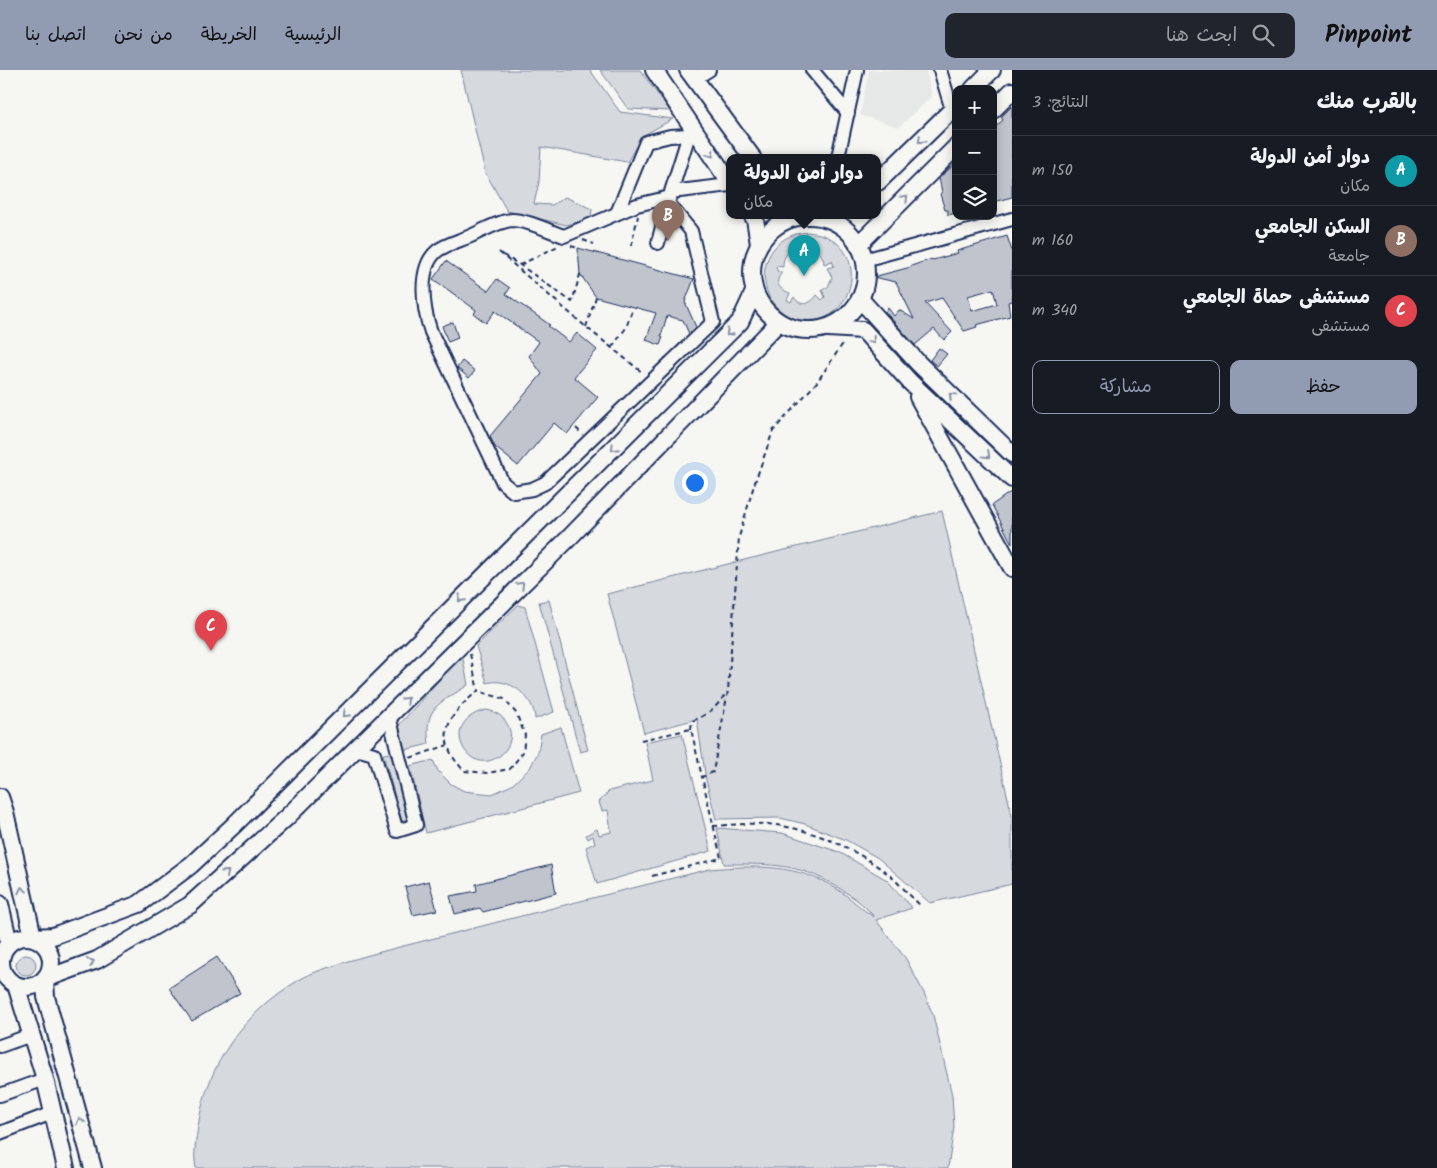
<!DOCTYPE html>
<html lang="ar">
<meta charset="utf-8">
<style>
body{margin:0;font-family:Kalam,"Playpen Sans Arabic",sans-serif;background:#20242c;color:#f1f3f6;direction:rtl}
.controls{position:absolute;right:15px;top:15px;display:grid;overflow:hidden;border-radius:10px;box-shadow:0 2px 12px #0003}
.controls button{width:45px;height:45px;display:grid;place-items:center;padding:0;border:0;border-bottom:1px solid #363941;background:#171b24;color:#f1f3f6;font:25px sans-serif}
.you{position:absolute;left:694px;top:412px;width:18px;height:18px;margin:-12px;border:4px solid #fff;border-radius:50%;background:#1a73e8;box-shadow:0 0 0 8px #1a73e833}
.badge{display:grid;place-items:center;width:32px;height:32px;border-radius:50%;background:#919bb2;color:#fff;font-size:16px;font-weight:700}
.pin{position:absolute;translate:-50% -41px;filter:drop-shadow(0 1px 2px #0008)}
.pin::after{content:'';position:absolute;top:26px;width:18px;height:15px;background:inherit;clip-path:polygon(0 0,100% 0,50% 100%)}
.popup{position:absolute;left:726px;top:84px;width:155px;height:65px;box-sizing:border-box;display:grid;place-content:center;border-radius:10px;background:#171b24;filter:drop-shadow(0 1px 4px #0005);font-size:16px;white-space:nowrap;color:#9ea1a6}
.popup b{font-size:19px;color:#f1f3f6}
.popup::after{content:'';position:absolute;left:50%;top:100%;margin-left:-10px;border:10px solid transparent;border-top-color:#171b24}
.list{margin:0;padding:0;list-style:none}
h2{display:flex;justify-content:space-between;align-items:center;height:65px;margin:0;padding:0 20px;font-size:21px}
h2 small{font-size:16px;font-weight:400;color:#9ea1a6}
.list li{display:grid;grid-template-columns:32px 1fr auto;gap:15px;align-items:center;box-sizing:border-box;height:70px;padding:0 20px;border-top:1px solid #363941}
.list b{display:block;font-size:19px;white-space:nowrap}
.list p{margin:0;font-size:16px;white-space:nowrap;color:#9ea1a6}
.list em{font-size:16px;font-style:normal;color:#9ea1a6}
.actions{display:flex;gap:10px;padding:15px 20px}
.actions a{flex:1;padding:11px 0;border:1px solid #919bb2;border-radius:10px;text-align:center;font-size:18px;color:#919bb2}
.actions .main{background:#919bb2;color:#111}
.icon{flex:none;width:28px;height:28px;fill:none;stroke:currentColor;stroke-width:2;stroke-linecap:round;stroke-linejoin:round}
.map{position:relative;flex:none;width:1012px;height:1098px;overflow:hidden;direction:ltr}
header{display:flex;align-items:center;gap:30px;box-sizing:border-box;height:70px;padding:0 25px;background:#919bb2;color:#111}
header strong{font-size:24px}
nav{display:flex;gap:28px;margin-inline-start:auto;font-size:18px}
.search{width:350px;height:45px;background:#20242c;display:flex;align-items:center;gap:12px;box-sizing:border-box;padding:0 18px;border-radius:10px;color:#9ea1a6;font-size:19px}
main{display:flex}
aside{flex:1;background:#171b24}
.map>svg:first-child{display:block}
.built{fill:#e6e7e7}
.green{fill:#d6d9dd;stroke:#78849e;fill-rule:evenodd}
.building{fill:#c0c4cd;stroke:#1b2f5e;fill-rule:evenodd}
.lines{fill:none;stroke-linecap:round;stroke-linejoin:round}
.minor-casing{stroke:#1b2f5e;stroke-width:16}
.major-casing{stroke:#1b2f5e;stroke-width:20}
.path{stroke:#1b2f5e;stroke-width:2;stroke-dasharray:5 4;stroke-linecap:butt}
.minor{stroke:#f6f6f2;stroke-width:12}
.major{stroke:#f6f6f2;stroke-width:16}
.oneway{stroke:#8892a8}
</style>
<header>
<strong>Pinpoint</strong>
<div class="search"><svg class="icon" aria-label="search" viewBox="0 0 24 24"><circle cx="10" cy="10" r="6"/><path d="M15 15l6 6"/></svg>ابحث هنا</div>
<nav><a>الرئيسية</a><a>الخريطة</a><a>من نحن</a><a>اتصل بنا</a></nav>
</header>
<main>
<aside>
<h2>بالقرب منك<small>النتائج: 3</small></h2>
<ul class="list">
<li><span class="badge" style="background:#0f9aa8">A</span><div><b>دوار أمن الدولة</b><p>مكان</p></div><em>150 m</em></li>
<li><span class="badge" style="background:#8d6e63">B</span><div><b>السكن الجامعي</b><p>جامعة</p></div><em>160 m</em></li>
<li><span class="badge" style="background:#e0444e">C</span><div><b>مستشفى حماة الجامعي</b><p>مستشفى</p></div><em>340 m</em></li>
</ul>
<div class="actions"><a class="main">حفظ</a><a>مشاركة</a></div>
</aside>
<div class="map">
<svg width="1012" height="1098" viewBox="0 0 1012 1098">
<rect width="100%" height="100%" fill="#f6f6f2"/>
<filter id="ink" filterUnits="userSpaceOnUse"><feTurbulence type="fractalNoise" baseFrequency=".02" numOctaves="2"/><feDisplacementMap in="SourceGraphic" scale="10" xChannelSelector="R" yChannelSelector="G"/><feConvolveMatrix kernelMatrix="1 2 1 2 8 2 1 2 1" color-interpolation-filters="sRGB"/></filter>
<g filter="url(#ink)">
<!-- built -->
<polygon class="built" points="869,0 926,0 932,26 899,57 860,45"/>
<!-- green -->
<g class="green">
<polygon points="461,0 590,0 620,42 673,49 642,66 627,92 541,77 539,112 534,134 552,135 565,127 592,139 591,149 566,155 507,141 485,102"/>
<polygon points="600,0 640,0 670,41 628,39"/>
<path d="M808,162c4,1 10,1 15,3 52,19 26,100 -28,84 -14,-5 -24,-15 -28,-28 -8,-23 3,-48 26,-56 4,-2 10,-2 15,-3zM804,175l2,7c10,-5 17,1 18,12l8,-3 2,5 -7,2 5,9 -4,10 -6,3 3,7 -3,3 -5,-5c-6,9 -16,13 -23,2l-3,5 -4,-2 3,-7c-9,-3 -17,-9 -9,-19v-2h-3l-2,-4 1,-2 6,1c0,-8 2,-15 11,-16l5,2 2,-1 -1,-6z"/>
<polygon points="942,441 1012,746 1012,814 930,833 878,788 846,770 805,754 780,748 716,749 706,710 697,649 644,663 607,524"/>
<polygon points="549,530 588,680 580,682 539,532"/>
<path d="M518,535l7,2 29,105 -19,7c0,-21 -26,-43 -48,-36l-11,-37z"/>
<path d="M462,584l6,31c-26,18 -45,20 -39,59l-24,6 -6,-25z"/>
<path d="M487,640c9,2 14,5 19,12 19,28 -28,59 -44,23 -8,-19 9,-33 25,-35z"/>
<polygon points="561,657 579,723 426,763 410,696 433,690 438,701 451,714 464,721 492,724 512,715 530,698 538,682 541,664"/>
<polygon points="682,664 711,781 597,814 586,777 595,773 593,766 588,769 586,765 597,759 599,765 611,762 608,740 602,741 599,732 609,721 653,710 645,672"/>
<polygon points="391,683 410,748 402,751 383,684"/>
<path d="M717,758l65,5 57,19 48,28 25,28 -36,12 30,39 18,34 9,22 19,80 2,32 -6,41h-752c-3,-14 0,-27 2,-41 9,-64 46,-114 101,-147 15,-9 32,-13 49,-19 30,-9 60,-16 91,-24 90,-23 180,-46 271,-68 44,-4 88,-5 127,20 13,8 24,20 37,28 -8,-11 -18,-18 -29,-25 -42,-29 -72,-28 -121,-28z"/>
<circle cx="26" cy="895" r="10"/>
</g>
<!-- building -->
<g class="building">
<polygon points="1012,36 1012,127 993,132 993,59 1003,50 1001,47"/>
<polygon points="956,93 956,143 948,145 948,140 945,140 940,124 942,122 939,108"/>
<path d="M1007,166l5,15v50l-4,1 2,14 -34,9 1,2 -13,4 -22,-33 -17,5 27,29 -8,8 -10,-11 -19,16 -30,-33 3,-4 6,8 5,-6 15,9 -18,-37 -23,-5 38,-10v-1l21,-7 1,1 25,-7 -1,-2zM993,219l4,15 -25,7 -4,-15z"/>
<polygon points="578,178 694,209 685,232 696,257 689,264 683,250 667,246 661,266 663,267 660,275 646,270 656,243 596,227 580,204"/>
<polygon points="446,191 488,221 497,209 510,218 506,224 550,255 548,256 569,272 577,263 597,280 574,307 598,327 567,364 554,353 518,396 495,377 490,366 542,304 529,286 539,272 495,241 486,253 474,244 476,240 433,209"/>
<polygon points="453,252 458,268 448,272 442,256"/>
<polygon points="939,278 947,284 937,296 930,290"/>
<polygon points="462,291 475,301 469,308 457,298"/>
<polygon points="1012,421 1012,474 992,435"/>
<polygon points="551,795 556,823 483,842 480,838 455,844 450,826 477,821 476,814"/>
<polygon points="429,811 437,840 413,845 405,817"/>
<polygon points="217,887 240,923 192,951 169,918"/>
</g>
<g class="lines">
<defs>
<g id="minor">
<polyline points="812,0 848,43"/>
<polyline points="940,0 952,40"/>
<polyline points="694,9 709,0"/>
<polyline points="692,55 671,122 730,115"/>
<polyline points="838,87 857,0"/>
<path d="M668,133l23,28 22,91 -168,161 -13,6 -18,3 -11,-9 -72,-151c-8,-23 -14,-64 6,-81 9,-7 25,-11 36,-16 11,-5 26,-14 39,-15 15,0 37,11 52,16l73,-31 33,-8"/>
<polyline points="617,143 646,72 670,66 688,65"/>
<polyline points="825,148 826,145"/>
<polyline points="658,173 669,129"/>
<polyline points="864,190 1012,149"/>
<polyline points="356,679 374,684 397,761 416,755 389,646"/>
<polyline points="0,976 31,965"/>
<polyline points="0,1025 45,1009"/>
<polyline points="0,1063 52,1043"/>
</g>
<g id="major">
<polyline points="654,0 730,113"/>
<polyline points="688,0 752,87"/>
<polyline points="973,19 992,0"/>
<polyline points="993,40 1012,21"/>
<polyline points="878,112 956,36"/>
<polyline points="752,145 755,149 759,174"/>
<circle cx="809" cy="203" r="57"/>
<polyline points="858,175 956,77"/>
<polyline points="860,229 919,294 1012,384"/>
<polyline points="828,258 863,260 910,312 1012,409"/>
<polyline points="918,327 1012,498"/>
<polyline points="0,727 5,742 33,867 53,866 139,834 191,795 234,755 740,252 754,222"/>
<polyline points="0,834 9,873"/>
<circle cx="26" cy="892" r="25"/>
<polyline points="16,915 45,1009 66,1098"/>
<polyline points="93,1098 46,927 45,909 97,890 190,835 287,747 569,468 779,252"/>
</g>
</defs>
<!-- minor casing -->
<use href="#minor" class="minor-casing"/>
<!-- major casing -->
<use href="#major" class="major-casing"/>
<!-- path -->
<g class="path">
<polyline points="583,170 594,174"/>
<polyline points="571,176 578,178"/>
<polyline points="631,176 638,146"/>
<polyline points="499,182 586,257 643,303"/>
<polyline points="503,185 520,195 572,232 581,201"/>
<polyline points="520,195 558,176"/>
<polyline points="586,257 596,227"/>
<polyline points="612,277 626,258 632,240"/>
<polyline points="576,358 582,364"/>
<path d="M470,584l8,37c-20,16 -42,37 -26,64 3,6 8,11 12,16l23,2 23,-4 13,-17 2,-17 -9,-22 -12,-14 -26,-8"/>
<path d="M691,659l1,-8c17,-7 24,-13 35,-29"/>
<polyline points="641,670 691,659 702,707"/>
<polyline points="410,688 448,675"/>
<path d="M713,756c21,-1 41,-4 62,-1 40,5 80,24 112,48 12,10 22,22 33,32"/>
<polyline points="652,806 721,788 702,707 713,702 728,621 739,467 754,415 773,361 817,312 844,272"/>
</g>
<!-- minor -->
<use href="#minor" class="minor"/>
<!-- major -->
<use href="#major" class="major"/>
</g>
<!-- one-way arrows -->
<defs><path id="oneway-chevron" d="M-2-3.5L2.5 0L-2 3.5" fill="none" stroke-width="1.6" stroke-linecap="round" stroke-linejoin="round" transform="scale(1.25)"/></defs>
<g class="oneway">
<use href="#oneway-chevron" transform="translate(921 70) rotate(136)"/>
<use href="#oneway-chevron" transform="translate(711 84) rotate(56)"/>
<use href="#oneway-chevron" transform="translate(905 128) rotate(-45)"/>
<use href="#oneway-chevron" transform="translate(729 263) rotate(135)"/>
<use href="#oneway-chevron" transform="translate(872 270) rotate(48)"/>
<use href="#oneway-chevron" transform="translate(952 326) rotate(-136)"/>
<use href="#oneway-chevron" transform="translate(614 378) rotate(135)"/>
<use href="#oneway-chevron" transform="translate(987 385) rotate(43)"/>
<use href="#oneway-chevron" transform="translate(521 515) rotate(-45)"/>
<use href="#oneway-chevron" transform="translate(461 529) rotate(135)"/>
<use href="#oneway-chevron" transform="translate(406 630) rotate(-45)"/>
<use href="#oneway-chevron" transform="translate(346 644) rotate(135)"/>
<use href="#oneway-chevron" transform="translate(226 803) rotate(-42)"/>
<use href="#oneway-chevron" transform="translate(22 820) rotate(-102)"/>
<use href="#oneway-chevron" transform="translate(91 892) rotate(-24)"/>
<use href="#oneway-chevron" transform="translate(80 1051) rotate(-106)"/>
</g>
</g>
</svg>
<div class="controls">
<button>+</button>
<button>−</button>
<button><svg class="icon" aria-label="layers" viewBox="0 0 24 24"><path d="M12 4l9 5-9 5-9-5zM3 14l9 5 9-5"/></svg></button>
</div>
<div class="you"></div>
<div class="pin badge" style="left:804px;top:206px;background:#0f9aa8">A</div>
<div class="popup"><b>دوار أمن الدولة</b>مكان</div>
<div class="pin badge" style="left:668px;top:171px;background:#8d6e63">B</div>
<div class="pin badge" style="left:211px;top:581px;background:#e0444e">C</div>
</div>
</main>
